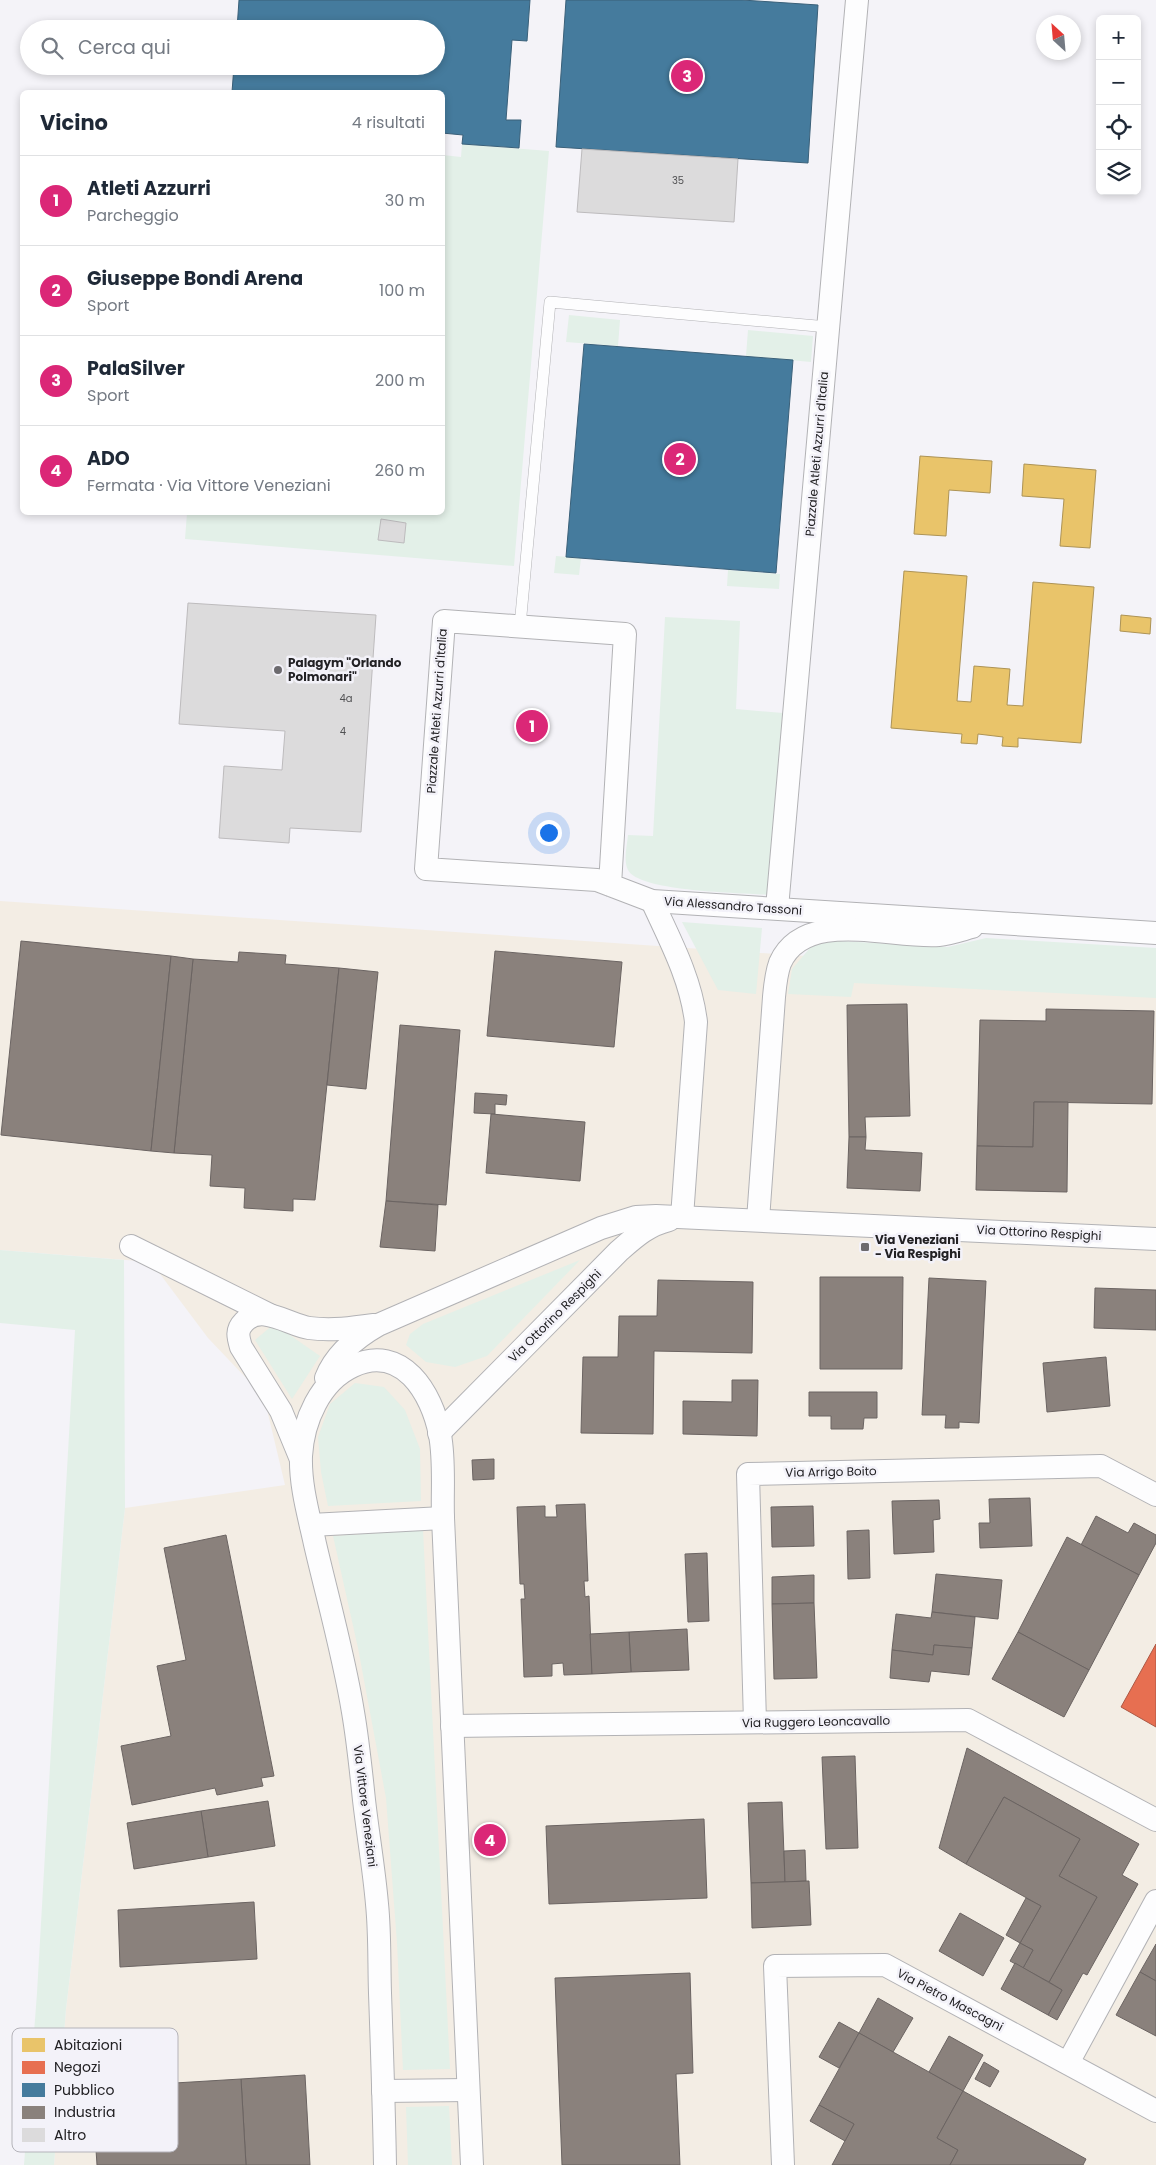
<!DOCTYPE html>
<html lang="it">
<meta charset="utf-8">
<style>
body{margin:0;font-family:Poppins,sans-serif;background:#f6f6f7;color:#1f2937}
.controls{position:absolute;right:15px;top:15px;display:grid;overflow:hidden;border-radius:8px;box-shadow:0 2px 8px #0003}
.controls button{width:45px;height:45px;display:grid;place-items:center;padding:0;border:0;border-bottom:1px solid #e0e1e3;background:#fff;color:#1f2937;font:25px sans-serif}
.compass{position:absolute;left:1036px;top:15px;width:45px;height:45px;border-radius:50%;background:#fff;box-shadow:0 2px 8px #0003;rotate:334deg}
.you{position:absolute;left:548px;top:832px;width:18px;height:18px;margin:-12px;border:4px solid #fff;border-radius:50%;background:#1a73e8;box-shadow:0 0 0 8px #1a73e833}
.badge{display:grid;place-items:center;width:32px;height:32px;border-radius:50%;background:#db2777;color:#fff;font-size:16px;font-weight:700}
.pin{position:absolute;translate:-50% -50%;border:2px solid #fff;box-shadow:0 1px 5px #0006}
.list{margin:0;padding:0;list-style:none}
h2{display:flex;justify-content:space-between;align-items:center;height:65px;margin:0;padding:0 20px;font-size:21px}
h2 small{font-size:16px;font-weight:400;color:#747a83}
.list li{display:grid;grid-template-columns:32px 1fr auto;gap:15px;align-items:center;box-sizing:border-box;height:90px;padding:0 20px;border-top:1px solid #e0e1e3}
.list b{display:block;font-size:19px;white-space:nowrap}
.list p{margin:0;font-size:16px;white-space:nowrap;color:#747a83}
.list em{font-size:16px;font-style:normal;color:#747a83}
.icon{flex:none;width:28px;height:28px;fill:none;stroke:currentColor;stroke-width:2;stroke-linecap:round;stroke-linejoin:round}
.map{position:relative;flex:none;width:1156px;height:2165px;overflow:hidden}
.search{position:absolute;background:#fff;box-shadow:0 2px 8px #0003;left:20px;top:20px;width:425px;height:55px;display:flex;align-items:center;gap:12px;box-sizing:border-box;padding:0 18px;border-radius:28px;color:#747a83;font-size:19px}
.panel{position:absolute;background:#fff;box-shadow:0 2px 8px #0003;left:20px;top:90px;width:425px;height:425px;border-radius:8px}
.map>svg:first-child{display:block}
.industrial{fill:#f3ede4}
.green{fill:#e3f0e8}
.homes{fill:#e9c46a;stroke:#ad9355}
.shops{fill:#e76f51;stroke:#ac5844}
.public{fill:#457b9d;stroke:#3a6079}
.industry{fill:#8a817c;stroke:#6b6462}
.building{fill:#dcdbdc;stroke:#bdbbbd}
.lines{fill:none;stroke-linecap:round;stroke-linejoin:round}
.service-casing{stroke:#b2b2b5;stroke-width:12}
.minor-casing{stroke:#b2b2b5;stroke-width:24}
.service{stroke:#fdfdfe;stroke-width:11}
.minor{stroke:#fdfdfe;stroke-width:22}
.poi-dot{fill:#6c6a6e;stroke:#f3f2f9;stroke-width:2}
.labels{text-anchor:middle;stroke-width:5;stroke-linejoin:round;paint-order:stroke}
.number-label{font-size:10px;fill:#505052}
.street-label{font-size:12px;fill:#222124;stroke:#f3f2f9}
.poi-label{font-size:12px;font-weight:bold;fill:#222124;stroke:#f3f2f9;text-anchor:start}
.key{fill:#f3f2f9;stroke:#b4b3b9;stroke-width:1}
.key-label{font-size:14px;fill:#222124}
</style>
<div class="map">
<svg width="1156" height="2165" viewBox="0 0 1156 2165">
<rect width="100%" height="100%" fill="#f4f3f8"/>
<!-- industrial -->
<polygon class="industrial" points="0,901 1156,980 1156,2165 54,2165 66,2009 125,1508 285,1485 264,1397 208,1338 151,1262 0,1250"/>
<!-- green -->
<g class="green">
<polygon points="462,144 549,151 514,566 185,539 187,513 442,512 443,155 461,157"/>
<polygon points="569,315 620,320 618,346 566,342"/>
<polygon points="748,330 813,336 811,362 746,356"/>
<polygon points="556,556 581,558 579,575 554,573"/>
<polygon points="728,570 780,574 779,589 727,586"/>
<path d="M665,617l75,4 -4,88 47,4 -13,182c-25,-2 -131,-3 -142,-25 -5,-10 -1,-24 0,-35l25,1z"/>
<polygon points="682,922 762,928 756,994 718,990"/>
<polygon points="986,938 1156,948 1156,998 854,983 851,997 788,994 792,969 809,949 821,940 948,947"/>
<polygon points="0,1250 124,1260 125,1508 66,2009 54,2165 24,2165 37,1993 75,1330 0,1323"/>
<polygon points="580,1260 487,1356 455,1367 426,1362 406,1345 410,1334 423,1324"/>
<polygon points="274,1324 320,1356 292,1399 255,1340"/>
<polygon points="355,1383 384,1387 405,1410 420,1449 421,1501 328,1506 321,1472 318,1437 330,1404"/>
<polygon points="423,1530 450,2069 403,2070 397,1943 386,1798 358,1648 333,1536"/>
<polygon points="449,2106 452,2165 408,2165 406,2107"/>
</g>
<!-- homes -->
<g class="homes">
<polygon points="920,456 992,461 990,493 949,490 946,536 914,534"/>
<polygon points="1024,464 1096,470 1090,548 1060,546 1064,499 1022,496"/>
<polygon points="904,571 967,576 957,701 971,702 974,666 1010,669 1007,705 1023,706 1033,582 1094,587 1081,743 1018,738 1018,747 1002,746 1003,737 978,734 977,744 961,743 962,734 891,728"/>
<polygon points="1121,615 1151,618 1150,634 1120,631"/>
</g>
<!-- shops -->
<polygon class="shops" points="1156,1644 1156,1727 1121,1707"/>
<!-- public -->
<g class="public">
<polygon points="239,0 530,0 527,41 512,40 506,120 521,120 519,148 462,144 463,135 442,133 442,92 232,92 234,66 436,66 436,29 237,29"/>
<polygon points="566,0 742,0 818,5 808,163 556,147"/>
<polygon points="584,344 793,360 776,573 566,557"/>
</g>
<!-- industry -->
<g class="industry">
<polygon points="21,941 171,956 151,1151 1,1135"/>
<polygon points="495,951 622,962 614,1047 487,1036"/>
<polygon points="239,952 286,955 285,964 339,968 315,1200 293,1199 293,1211 244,1208 245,1188 210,1186 212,1155 174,1153 193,959 238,962"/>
<polygon points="171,956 193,959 174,1153 151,1151"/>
<polygon points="339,968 378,972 366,1089 327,1085"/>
<polygon points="907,1004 910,1116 865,1117 866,1137 849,1137 847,1005"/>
<polygon points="1046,1009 1154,1011 1152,1104 1034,1102 1033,1147 977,1146 980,1020 1046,1021"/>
<polygon points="400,1025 460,1030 446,1205 386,1201"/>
<polygon points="475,1093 507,1095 506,1105 495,1104 495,1114 474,1113"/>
<polygon points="1034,1102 1068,1102 1067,1192 976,1190 977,1146 1033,1147"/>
<polygon points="491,1114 585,1122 580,1181 486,1173"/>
<polygon points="849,1137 866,1137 865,1150 922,1153 920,1191 847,1188"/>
<polygon points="386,1201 438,1205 435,1251 380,1247"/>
<polygon points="820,1277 903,1277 902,1369 820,1369"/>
<polygon points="929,1278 986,1281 979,1423 959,1422 959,1428 945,1428 946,1415 922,1415"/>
<polygon points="658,1280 753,1282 752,1353 654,1351 653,1434 581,1433 583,1357 618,1357 619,1316 657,1316"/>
<polygon points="1095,1288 1156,1290 1156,1330 1094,1328"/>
<polygon points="1106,1357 1110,1406 1047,1412 1043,1363"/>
<polygon points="732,1380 758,1380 757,1436 683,1434 683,1401 732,1402"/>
<polygon points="809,1392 877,1392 877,1418 864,1418 863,1429 831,1429 831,1416 809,1416"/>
<polygon points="494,1459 494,1479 473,1480 472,1460"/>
<polygon points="1030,1498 1032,1546 980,1548 979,1523 990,1523 989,1499"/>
<polygon points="939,1500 940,1519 933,1520 934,1552 894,1554 892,1501"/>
<polygon points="585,1504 588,1581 584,1581 585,1597 589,1596 592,1674 564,1675 563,1663 552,1664 552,1676 524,1677 521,1599 525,1599 524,1584 520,1584 517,1507 545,1506 545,1517 557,1517 556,1505"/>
<polygon points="813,1506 814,1546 772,1547 771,1507"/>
<polygon points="1096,1516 1128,1533 1134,1523 1156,1535 1156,1543 1139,1575 1081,1545"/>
<polygon points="869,1530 870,1578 848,1579 847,1531"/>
<polygon points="226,1535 274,1776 261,1778 263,1786 217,1795 215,1788 132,1805 121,1746 171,1736 157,1666 186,1660 164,1548"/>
<polygon points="1067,1537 1139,1575 1089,1670 1018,1632"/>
<polygon points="707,1553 709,1621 688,1622 685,1554"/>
<polygon points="936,1574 1002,1580 998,1619 932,1612"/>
<polygon points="814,1575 814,1603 772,1604 772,1577"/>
<polygon points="814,1603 817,1678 774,1679 772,1604"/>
<polygon points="932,1612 975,1617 972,1648 934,1645 933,1655 892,1650 896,1614 931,1618"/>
<polygon points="687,1629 689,1670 631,1672 629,1632"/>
<polygon points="629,1632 631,1672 592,1674 590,1634"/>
<polygon points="1018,1632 1089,1670 1064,1717 992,1679"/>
<polygon points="934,1645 972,1648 969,1675 931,1671 929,1682 890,1678 892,1650 933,1655"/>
<polygon points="967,1748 1139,1844 1122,1875 1138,1884 1087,1975 1083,1973 1057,2020 1048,2015 1062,1990 1049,1982 1097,1897 1059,1876 1080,1839 1004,1797 966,1864 939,1848"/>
<polygon points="855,1756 858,1848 826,1849 822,1757"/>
<polygon points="1004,1797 1080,1839 1059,1876 1097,1897 1049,1982 1023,1968 1033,1950 1020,1943 1041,1906 966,1864"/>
<polygon points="268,1801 275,1846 208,1857 201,1811"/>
<polygon points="782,1802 785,1882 751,1883 748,1803"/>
<polygon points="201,1811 208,1857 134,1869 127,1823"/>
<polygon points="704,1819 707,1898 549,1904 546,1826"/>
<polygon points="805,1850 806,1881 785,1882 784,1851"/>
<polygon points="809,1881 811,1925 752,1928 751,1883"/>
<polygon points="1026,1898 1041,1906 1020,1943 1006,1935"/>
<polygon points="254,1902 257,1959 120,1967 118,1910"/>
<polygon points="960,1913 1004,1938 983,1976 939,1951"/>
<polygon points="1020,1943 1033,1950 1023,1968 1010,1961"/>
<polygon points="1156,1944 1156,1981 1140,1972"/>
<polygon points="1015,1963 1062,1990 1048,2015 1001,1989"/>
<polygon points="1140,1972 1156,1981 1156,2036 1116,2015"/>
<polygon points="690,1973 693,2073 676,2074 680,2165 562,2165 555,1978"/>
<polygon points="878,1998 913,2018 893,2052 859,2033"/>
<polygon points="839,2022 859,2033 839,2068 819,2057"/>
<polygon points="859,2033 963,2091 937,2138 958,2150 950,2165 832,2165 854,2124 819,2105"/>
<polygon points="949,2036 983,2055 963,2091 929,2072"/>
<polygon points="984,2062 999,2071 990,2087 975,2079"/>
<polygon points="305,2075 310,2165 246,2165 241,2079"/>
<polygon points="241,2079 246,2165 97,2165 92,2088"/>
<polygon points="963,2091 1086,2159 1083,2165 950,2165 958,2150 937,2138"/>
<polygon points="819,2105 854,2124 845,2141 810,2121"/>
</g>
<!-- building -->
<g class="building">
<polygon points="582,149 738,159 734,222 577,212"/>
<polygon points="381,519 406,523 404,543 378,540"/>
<polygon points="188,603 376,615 361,832 290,828 289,843 219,838 224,766 282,770 285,731 179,724"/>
</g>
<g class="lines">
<defs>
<polyline id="service" points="520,626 550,302 828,327"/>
<g id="minor">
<polyline points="610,885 625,634 444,621 426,869 597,880 652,901 1156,933"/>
<path d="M652,901c18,39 39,78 44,121l-14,195"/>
<polyline points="777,908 857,0"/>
<path d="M758,1220l16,-223c1,-11 2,-23 6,-34 25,-56 112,-24 159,-28 10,-1 22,-5 33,-8"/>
<polyline points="131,1246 270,1315"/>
<path d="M326,1378c9,-23 31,-41 52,-53l223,-97 35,-11 20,-1 500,23"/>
<path d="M439,1433l180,-182c16,-14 29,-26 50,-31"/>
<path d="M300,1457l-19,-46 -40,-64c-3,-10 -5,-17 3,-25 17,-19 45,3 65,6 22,3 44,0 65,-3"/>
<polyline points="311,1525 443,1518"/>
<polyline points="755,1722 748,1474 1101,1466 1156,1495"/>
<polyline points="452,1726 968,1720 1156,1820"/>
<polyline points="1068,2063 1156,1901"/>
<polyline points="383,2091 468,2090"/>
<path d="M385,2165c-1,-57 -3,-115 -5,-172 -1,-30 0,-60 -3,-89 -3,-35 -9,-69 -13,-104 -3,-29 -6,-59 -11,-88 -9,-56 -25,-112 -38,-168 -6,-28 -15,-58 -14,-88 2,-35 19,-75 52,-90 49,-23 79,27 87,69 5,27 2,56 3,83l29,647"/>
<polyline points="783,2165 775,1966 885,1965 1156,2111"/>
</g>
</defs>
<!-- service casing -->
<use href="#service" class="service-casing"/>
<!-- minor casing -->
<use href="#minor" class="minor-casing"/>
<!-- service -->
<use href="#service" class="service"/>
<!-- minor -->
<use href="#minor" class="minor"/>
</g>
<!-- markers -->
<g class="poi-dot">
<circle cx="278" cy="670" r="5"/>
<rect x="860" y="1242" width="10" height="10" rx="2.5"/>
</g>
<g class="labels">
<!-- number labels -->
<g class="number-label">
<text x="678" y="184">35</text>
<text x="346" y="702">4a</text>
<text x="343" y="735">4</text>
</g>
<!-- street labels -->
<g class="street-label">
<text transform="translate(817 454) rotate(-85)" y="4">Piazzale Atleti Azzurri d'Italia</text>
<text transform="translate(437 711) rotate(-86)" y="4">Piazzale Atleti Azzurri d'Italia</text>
<text transform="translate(733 906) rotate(4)" y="4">Via Alessandro Tassoni</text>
<text transform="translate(1039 1233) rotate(3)" y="4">Via Ottorino Respighi</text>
<text transform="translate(555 1316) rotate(-45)" y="4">Via Ottorino Respighi</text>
<text transform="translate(831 1472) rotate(-1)" y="4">Via Arrigo Boito</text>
<text transform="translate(816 1722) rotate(-1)" y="4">Via Ruggero Leoncavallo</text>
<text transform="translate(365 1806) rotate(83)" y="4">Via Vittore Veneziani</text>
<text transform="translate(950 2000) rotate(28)" y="4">Via Pietro Mascagni</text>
</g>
<!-- poi labels -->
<g class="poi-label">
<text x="288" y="667">Palagym "Orlando<tspan x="288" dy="14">Polmonari"</tspan></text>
<text x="875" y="1244">Via Veneziani<tspan x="875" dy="14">- Via Respighi</tspan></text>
</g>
</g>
<!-- legend -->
<rect x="12" y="2028" width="166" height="124" rx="8" class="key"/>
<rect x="22" y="2038" width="23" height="14" fill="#e9c46a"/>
<rect x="22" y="2061" width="23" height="13" fill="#e76f51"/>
<rect x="22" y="2083" width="23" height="14" fill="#457b9d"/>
<rect x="22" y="2106" width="23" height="13" fill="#8a817c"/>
<rect x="22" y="2128" width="23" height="14" fill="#dcdbdc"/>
<g class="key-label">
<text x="54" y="2050">Abitazioni</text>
<text x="54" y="2072">Negozi</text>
<text x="54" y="2095">Pubblico</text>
<text x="54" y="2117">Industria</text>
<text x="54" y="2140">Altro</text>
</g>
</svg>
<div class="controls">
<button>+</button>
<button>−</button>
<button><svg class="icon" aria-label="locate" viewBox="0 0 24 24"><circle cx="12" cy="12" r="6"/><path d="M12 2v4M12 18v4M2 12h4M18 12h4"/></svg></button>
<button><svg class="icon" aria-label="layers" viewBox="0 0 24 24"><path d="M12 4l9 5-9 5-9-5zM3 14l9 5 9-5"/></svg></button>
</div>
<svg class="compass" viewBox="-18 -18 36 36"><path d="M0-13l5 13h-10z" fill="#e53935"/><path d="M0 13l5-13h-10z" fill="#747a83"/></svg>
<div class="you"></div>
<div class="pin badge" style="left:532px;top:726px">1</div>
<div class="pin badge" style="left:680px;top:459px">2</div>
<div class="pin badge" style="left:687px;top:76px">3</div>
<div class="pin badge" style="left:490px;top:1840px">4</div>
<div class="search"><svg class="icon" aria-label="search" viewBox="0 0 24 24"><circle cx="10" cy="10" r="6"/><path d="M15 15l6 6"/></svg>Cerca qui</div>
<section class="panel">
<h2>Vicino<small>4 risultati</small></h2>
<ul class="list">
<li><span class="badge">1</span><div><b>Atleti Azzurri</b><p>Parcheggio</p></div><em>30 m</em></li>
<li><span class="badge">2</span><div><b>Giuseppe Bondi Arena</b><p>Sport</p></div><em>100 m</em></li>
<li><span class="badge">3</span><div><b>PalaSilver</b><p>Sport</p></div><em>200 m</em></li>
<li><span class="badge">4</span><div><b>ADO</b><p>Fermata · Via Vittore Veneziani</p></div><em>260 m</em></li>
</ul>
</section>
</div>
